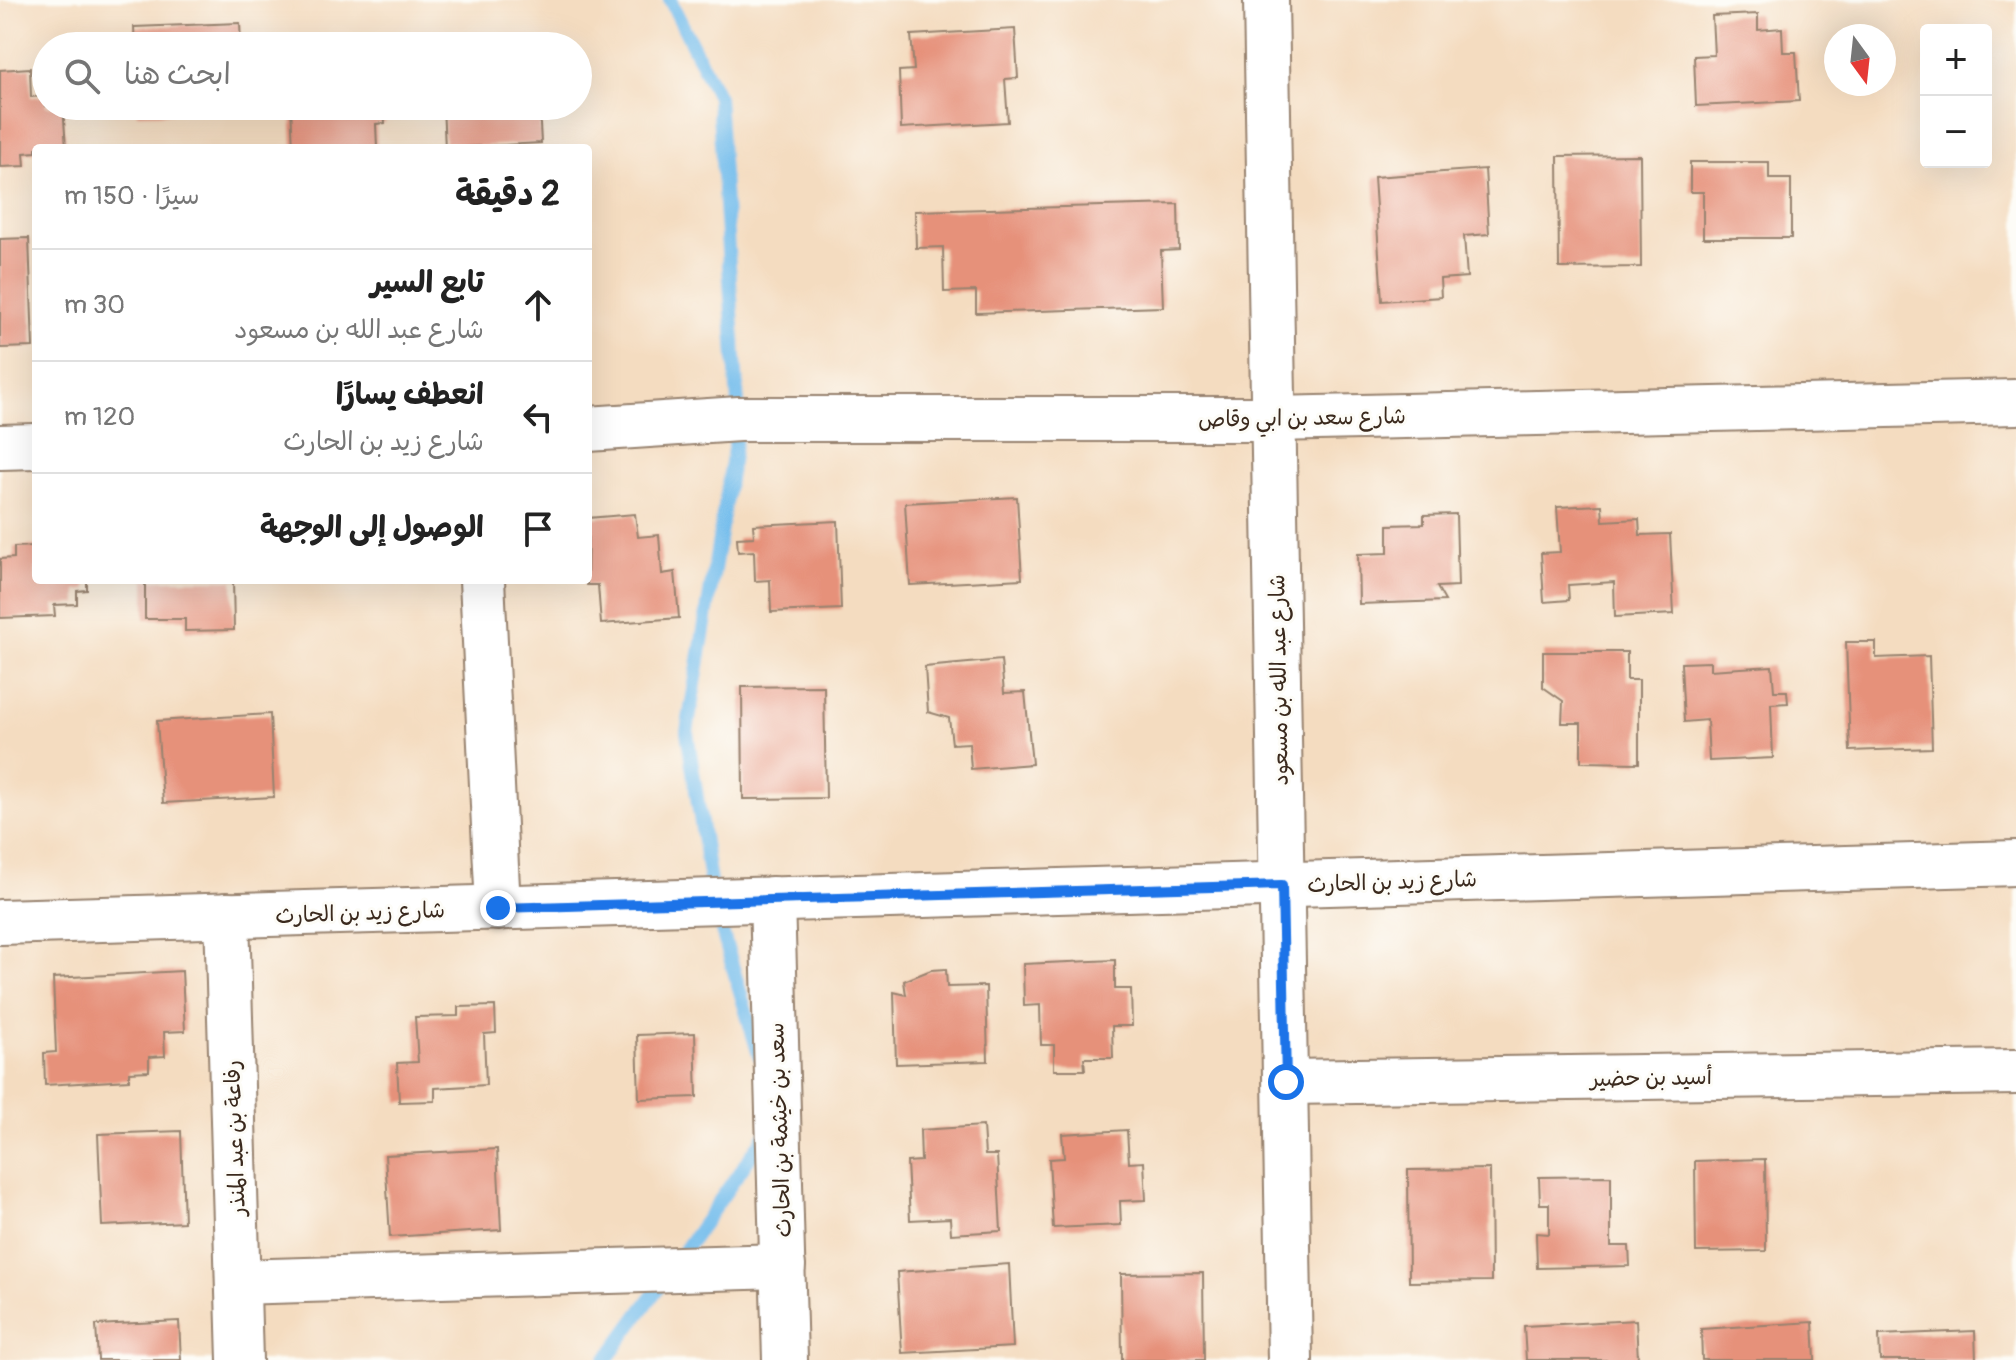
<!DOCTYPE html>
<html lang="ar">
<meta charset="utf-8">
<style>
body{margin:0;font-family:Pangolin,"Playpen Sans Arabic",sans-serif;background:#f6f6f6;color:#222;direction:rtl}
.controls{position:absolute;right:24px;top:24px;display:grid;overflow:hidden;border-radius:8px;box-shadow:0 8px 32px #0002}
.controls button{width:72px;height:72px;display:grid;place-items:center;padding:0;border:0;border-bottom:2px solid #e0e0e0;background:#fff;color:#222;font:40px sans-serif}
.compass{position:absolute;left:1824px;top:24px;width:72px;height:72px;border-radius:50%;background:#fff;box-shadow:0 8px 32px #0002;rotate:165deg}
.stop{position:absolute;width:24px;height:24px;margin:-18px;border:6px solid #1a73e8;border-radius:50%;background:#fff}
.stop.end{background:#1a73e8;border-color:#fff;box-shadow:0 2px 8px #0008}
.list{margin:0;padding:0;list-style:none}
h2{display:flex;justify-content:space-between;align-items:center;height:104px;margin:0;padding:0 32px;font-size:34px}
h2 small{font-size:26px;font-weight:400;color:#767676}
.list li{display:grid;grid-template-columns:52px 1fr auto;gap:24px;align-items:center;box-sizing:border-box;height:112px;padding:0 32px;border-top:2px solid #e0e0e0}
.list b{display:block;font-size:30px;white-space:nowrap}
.list p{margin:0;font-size:26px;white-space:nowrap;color:#767676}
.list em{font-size:26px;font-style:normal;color:#767676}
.icon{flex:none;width:44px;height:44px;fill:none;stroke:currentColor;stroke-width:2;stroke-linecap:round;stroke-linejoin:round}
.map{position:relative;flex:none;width:2016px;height:1360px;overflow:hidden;direction:ltr}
.search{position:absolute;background:#fff;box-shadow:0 8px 32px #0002;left:32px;top:32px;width:560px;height:88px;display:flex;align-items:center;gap:20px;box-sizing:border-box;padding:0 28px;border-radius:44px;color:#767676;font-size:30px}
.panel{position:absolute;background:#fff;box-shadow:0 8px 32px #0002;left:32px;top:144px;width:560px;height:440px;border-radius:8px;direction:rtl}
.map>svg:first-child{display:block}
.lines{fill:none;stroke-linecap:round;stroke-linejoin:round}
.stream{stroke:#74bdec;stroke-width:14}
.building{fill:#e6917a}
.street-casing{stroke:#98836f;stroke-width:48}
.street{stroke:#fff;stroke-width:44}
.route{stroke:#1a73e8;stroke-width:10}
.labels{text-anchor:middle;stroke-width:6;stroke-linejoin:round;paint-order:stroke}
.street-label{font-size:22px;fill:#3b2a1e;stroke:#fdfcf7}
</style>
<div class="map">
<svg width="2016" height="1360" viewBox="0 0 2016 1360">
<rect width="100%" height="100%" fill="#fdfcf7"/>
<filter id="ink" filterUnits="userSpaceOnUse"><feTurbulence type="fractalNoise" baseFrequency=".0125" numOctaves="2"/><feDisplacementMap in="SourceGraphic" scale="16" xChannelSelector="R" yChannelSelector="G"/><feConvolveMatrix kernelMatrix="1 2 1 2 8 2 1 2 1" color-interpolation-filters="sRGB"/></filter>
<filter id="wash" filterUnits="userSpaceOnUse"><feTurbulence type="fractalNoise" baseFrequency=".006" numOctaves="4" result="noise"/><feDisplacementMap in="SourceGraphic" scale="32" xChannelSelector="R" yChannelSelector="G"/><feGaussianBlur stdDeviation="1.8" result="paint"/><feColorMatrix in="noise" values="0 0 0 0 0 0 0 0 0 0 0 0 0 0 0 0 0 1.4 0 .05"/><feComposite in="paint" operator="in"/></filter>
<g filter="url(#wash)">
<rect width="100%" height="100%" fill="#f4dcc0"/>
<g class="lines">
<!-- stream -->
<g class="stream">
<polyline points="670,0 718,97 739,419 687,732 713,901 759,1055"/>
<polyline points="678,1260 767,1133"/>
<polyline points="606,1360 666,1277"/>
</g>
</g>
<g id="blocks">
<!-- building -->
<g class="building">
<polygon points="1758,14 1758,30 1782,28 1783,52 1796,52 1799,101 1696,106 1694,56 1714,55 1712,16"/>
<polygon points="240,23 241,46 135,46 134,27"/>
<polygon points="1015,29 1018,78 1005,79 1008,122 901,128 899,71 914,70 911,35"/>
<polygon points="30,68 31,97 46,96 46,106 63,106 66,148 36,148 36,152 24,153 25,166 0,167 0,70"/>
<polygon points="136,106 172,106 172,113 137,114"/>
<polygon points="291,106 384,106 385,123 376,124 377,148 293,148"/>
<polygon points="443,106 539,106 541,143 445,148"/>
<polygon points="1640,155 1641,267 1559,268 1558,156"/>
<polygon points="1690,162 1769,162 1769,179 1791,179 1791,238 1703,238 1703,192 1690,192"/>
<polygon points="1485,169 1489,234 1464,236 1467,277 1440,279 1441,297 1382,301 1374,177"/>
<polygon points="1178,204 1179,250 1161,251 1163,307 976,313 976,291 944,292 943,247 916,248 915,211"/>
<polygon points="29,238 33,347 0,348 0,239"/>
<polygon points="1017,497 1022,579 910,585 905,503"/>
<polygon points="1602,505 1603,521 1639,519 1640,535 1670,534 1674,614 1615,617 1614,582 1568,585 1569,600 1544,602 1541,553 1560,552 1557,507"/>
<polygon points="635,514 638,537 659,535 662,574 675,572 679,618 601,624 598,585 587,585 588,518"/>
<polygon points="1456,514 1458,586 1437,587 1445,601 1359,604 1358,554 1388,553 1388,525 1424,524 1424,515"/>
<polygon points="838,521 841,609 771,612 770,580 755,581 754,551 738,552 737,538 754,537 753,525"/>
<polygon points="36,546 36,580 87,580 87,590 77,591 77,604 54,605 55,616 0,618 0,559 14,558 14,547"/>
<polygon points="145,580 233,580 234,630 185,631 185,619 145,619"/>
<polygon points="1846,642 1876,642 1876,658 1929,656 1932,748 1850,751"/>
<polygon points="1543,652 1627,652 1627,680 1639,680 1639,763 1581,762 1581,723 1562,723 1563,701 1543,687"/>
<polygon points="1001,660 1004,693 1025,692 1032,764 971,769 969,743 952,744 949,718 928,712 925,667"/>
<polygon points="1710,662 1710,670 1772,666 1774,691 1787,691 1788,703 1771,704 1773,758 1709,761 1707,720 1684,722 1681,663"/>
<polygon points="824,686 826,798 743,799 742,687"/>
<polygon points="270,714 274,797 163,803 157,721"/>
<polygon points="1115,960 1115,989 1131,989 1132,1026 1112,1026 1113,1058 1084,1058 1085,1070 1054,1070 1054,1045 1041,1045 1040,1005 1024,1006 1023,964"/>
<polygon points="946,969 947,987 986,986 988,1061 896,1064 894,992 906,995 904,981 931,970"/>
<polygon points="182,971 185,1031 164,1032 165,1056 149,1057 149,1071 129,1072 129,1080 45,1085 44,1053 56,1052 53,978"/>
<polygon points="495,1006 496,1033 484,1034 486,1085 435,1088 435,1101 399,1102 397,1063 418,1062 415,1017 458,1016 458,1007"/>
<polygon points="695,1033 697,1097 639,1099 637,1035"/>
<polygon points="983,1126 985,1155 997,1155 1001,1231 951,1234 950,1218 910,1220 907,1162 921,1161 920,1130"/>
<polygon points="1127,1130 1129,1163 1144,1162 1146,1200 1120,1201 1121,1225 1053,1228 1049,1159 1064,1158 1062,1134"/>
<polygon points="181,1131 184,1222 102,1226 98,1134"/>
<polygon points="497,1149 501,1230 390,1237 385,1155"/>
<polygon points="1765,1159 1766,1251 1696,1252 1695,1161"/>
<polygon points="1490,1169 1491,1281 1409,1282 1408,1170"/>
<polygon points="1611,1176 1611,1246 1629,1246 1630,1266 1537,1268 1536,1233 1549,1234 1549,1204 1540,1204 1539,1177"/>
<polygon points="1009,1264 1013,1347 902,1353 897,1272"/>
<polygon points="1203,1273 1204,1360 1122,1360 1121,1274"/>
<polygon points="1636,1320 1638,1360 1526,1360 1524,1326"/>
<polygon points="179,1321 181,1360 98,1360 96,1325"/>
<polygon points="1813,1322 1815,1360 1702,1360 1701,1329"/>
<polygon points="1975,1331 1976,1360 1880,1360 1879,1335"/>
</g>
</g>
</g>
<g filter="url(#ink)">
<use href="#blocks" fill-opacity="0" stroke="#98836f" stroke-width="2"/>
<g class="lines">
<defs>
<g id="street">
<polyline points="1266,0 1290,1360"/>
<polyline points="588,429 739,419 1274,419 2016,402"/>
<polyline points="0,447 36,446"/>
<polyline points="482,580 498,908"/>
<polyline points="772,899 785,1360"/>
<polyline points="227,915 240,1360"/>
<polyline points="0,922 2016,863"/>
<polyline points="1286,1082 2016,1072"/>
<polyline points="238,1282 783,1266"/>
</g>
</defs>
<!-- street casing -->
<use href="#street" class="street-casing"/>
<!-- street -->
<use href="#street" class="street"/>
</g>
</g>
<g class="lines" filter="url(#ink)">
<!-- route -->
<polyline class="route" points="498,908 1282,885 1286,1082"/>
</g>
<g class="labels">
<!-- street labels -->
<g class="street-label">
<text transform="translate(1302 417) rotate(-1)" y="8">شارع سعد بن ابي وقاص</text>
<text transform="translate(1278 680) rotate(-91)" y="8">شارع عبد الله بن مسعود</text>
<text transform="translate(1392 881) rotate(-2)" y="8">شارع زيد بن الحارث</text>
<text transform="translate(360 912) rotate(-2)" y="8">شارع زيد بن الحارث</text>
<text transform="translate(1651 1077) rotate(-1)" y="8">أسيد بن حضير</text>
<text transform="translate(779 1130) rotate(-92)" y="8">سعد بن خيثمة بن الحارث</text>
<text transform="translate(234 1138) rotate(-92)" y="8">رفاعة بن عبد المنذر</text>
</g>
</g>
</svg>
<div class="controls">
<button>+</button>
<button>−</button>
</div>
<svg class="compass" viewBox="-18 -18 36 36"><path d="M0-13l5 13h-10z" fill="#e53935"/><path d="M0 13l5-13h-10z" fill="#767676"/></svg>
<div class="stop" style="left:1286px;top:1082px"></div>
<div class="stop end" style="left:498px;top:908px"></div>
<div class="search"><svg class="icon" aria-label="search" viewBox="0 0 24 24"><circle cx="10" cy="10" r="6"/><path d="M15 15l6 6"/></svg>ابحث هنا</div>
<section class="panel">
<h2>2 دقيقة<small>سيرًا · 150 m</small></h2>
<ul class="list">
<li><svg class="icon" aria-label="ahead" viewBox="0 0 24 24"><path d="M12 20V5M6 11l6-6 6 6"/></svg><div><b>تابع السير</b><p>شارع عبد الله بن مسعود</p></div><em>30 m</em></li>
<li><svg class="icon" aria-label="left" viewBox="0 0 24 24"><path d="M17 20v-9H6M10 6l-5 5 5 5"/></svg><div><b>انعطف يسارًا</b><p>شارع زيد بن الحارث</p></div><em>120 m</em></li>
<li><svg class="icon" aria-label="arrive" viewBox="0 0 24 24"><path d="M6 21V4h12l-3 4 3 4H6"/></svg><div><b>الوصول إلى الوجهة</b></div></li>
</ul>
</section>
</div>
